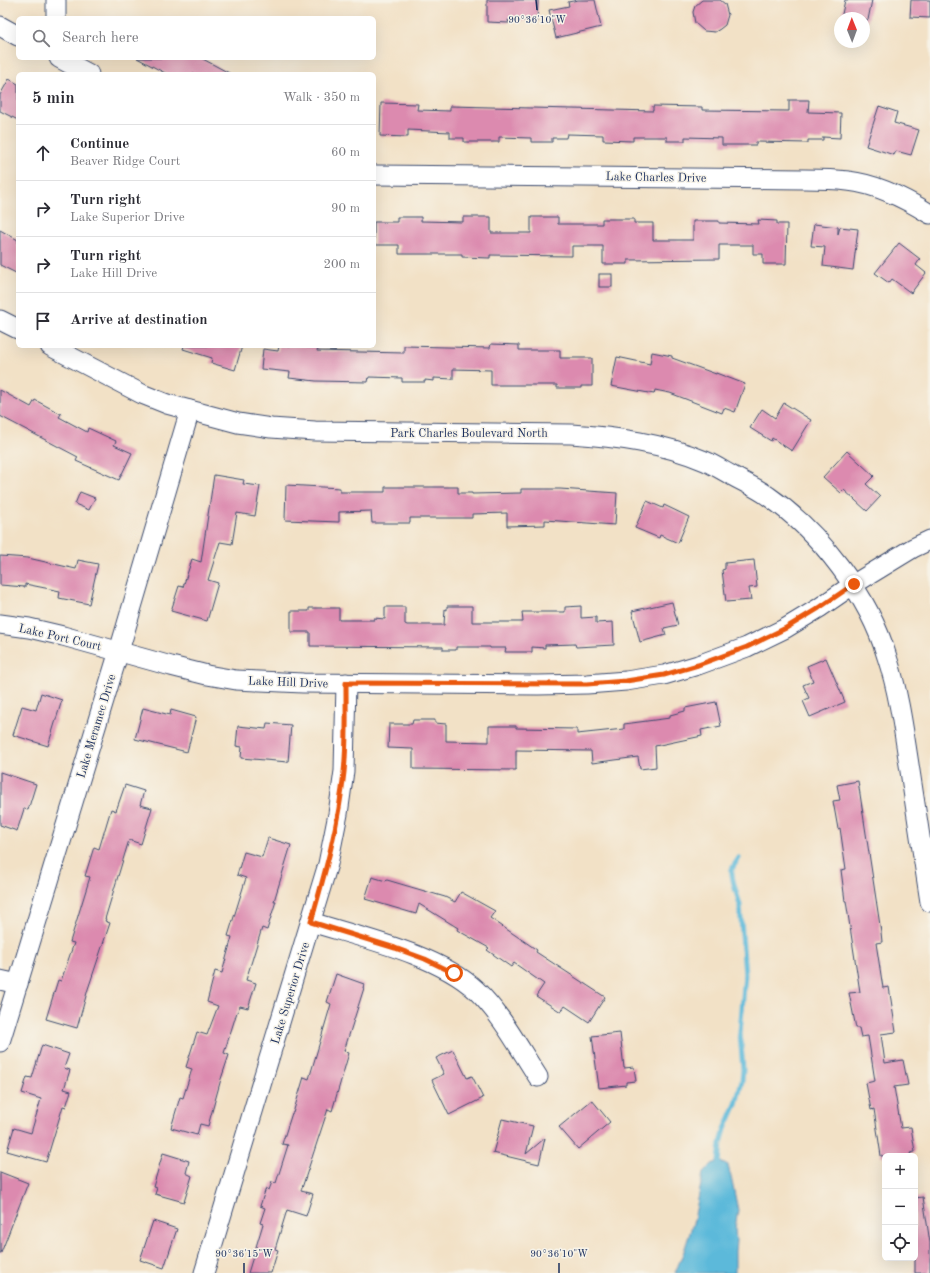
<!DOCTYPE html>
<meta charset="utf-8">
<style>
body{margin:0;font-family:"Old Standard TT",serif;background:#f7f7f7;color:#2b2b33}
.controls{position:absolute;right:12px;bottom:12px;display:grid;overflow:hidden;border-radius:6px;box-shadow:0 4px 16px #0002}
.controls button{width:36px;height:36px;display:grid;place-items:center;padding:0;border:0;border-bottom:1px solid #e1e1e2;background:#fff;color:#2b2b33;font:20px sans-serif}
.compass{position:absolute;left:834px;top:12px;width:36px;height:36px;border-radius:50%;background:#fff;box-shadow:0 4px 16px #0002;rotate:359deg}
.stop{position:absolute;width:12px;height:12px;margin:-9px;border:3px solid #ea580c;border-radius:50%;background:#fff}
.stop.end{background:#ea580c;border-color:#fff;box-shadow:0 1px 4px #0008}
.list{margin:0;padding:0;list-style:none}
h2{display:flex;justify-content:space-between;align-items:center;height:52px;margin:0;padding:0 16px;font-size:17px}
h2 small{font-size:13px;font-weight:400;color:#7c7c81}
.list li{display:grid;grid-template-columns:26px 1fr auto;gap:12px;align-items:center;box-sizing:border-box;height:56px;padding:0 16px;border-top:1px solid #e1e1e2}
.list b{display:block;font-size:15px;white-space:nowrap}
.list p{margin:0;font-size:13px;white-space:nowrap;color:#7c7c81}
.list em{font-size:13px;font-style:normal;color:#7c7c81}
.icon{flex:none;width:22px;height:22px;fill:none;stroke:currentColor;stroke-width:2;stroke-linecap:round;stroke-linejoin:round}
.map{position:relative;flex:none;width:930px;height:1273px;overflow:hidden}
.search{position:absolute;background:#fff;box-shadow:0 4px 16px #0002;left:16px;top:16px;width:360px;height:44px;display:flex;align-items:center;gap:10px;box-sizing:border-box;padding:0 14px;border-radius:6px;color:#7c7c81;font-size:15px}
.panel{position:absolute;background:#fff;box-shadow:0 4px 16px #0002;left:16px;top:72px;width:360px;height:276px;border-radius:6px}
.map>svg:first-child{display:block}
.water{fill:#5cb9da;stroke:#3c749c}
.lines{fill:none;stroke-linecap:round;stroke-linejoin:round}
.stream{stroke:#5cb9da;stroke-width:5}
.building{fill:#dc8aaf}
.minor-casing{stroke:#3b4a6e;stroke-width:21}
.minor{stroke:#fff;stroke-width:19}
.route{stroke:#ea580c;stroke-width:5}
.ticks{fill:none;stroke:#1b2f5e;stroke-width:1.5}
.labels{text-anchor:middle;stroke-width:3;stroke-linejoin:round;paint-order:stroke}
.street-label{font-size:12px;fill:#1b2f5e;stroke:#f7f3e8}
.ticks-label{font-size:10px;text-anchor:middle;fill:#1b2f5e;stroke:#f7f3e8;stroke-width:3;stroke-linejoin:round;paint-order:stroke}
</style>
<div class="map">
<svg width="930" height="1273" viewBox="0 0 930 1273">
<rect width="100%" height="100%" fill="#f7f3e8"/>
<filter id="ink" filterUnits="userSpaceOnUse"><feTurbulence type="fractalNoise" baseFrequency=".025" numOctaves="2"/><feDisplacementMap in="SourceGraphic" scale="8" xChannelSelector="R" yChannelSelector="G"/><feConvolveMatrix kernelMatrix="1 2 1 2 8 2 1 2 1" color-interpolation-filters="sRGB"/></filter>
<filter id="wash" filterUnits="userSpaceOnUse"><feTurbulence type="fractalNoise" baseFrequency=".012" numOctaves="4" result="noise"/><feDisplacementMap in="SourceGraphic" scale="16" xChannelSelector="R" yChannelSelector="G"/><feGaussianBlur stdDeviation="0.9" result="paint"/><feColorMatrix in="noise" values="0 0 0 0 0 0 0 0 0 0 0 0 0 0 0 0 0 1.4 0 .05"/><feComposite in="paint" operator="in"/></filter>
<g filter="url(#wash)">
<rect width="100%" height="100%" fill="#f2e1c6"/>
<!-- water -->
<polygon class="water" points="719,1161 728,1166 731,1177 738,1210 735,1228 736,1241 735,1251 735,1273 675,1273 684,1251 694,1220 703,1173 712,1164"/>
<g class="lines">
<!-- stream -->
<path class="stream" d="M719,1161l2,-18 4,-14 11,-25 6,-23 1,-12 -3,-36 5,-58 -5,-70c-2,-9 -10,-28 -8,-36 2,-4 5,-8 7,-11"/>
</g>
<g id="blocks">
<!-- building -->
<g class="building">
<polygon points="487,0 538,0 537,21 508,20 509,23 487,22"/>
<polygon points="578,0 595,0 601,27 556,38 549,10 569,6 568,2"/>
<polygon points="702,0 720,0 725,4 728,15 725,25 720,29 715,32 704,31 695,23 693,12 695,6"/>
<polygon points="845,0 872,0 868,20 842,14"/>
<polygon points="911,0 930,0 930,18 910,17"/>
<polygon points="137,58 201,58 231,74 167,74"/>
<polygon points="9,79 18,84 18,120 0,111 0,95"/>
<polygon points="789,100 809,100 808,112 841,113 840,138 823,137 823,140 808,140 808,143 756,142 756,145 722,145 722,138 685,137 685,141 667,141 667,137 633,137 633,141 603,140 603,135 567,134 566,138 552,138 552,142 531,142 531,138 499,137 499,142 464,142 464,138 450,138 450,132 408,130 408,137 380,136 381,103 418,104 417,110 450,111 450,106 653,111 653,106 702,107 702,110 789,111"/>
<polygon points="879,106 897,112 894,123 919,130 911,155 896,151 894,155 866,146"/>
<polygon points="397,217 421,217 421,221 463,222 463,217 491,217 491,233 531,233 531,217 558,217 558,224 602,224 602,219 634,219 634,223 653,223 653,240 693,240 693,221 719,221 719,223 759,224 758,220 777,221 777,224 787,224 786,264 763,264 763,254 753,254 753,245 719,245 719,259 628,260 628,264 603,264 603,246 572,246 572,256 490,255 490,258 462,257 462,254 399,254 399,245 374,245 374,222 397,222"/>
<polygon points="814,224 838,227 838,234 840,227 858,229 853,270 823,266 825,247 811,246"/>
<polygon points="0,230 18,240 18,274 0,265"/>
<polygon points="899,243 920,259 916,265 926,273 911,293 892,279 889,283 875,273"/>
<rect x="599" y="274" width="13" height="13"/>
<polygon points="491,344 519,345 519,350 560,350 560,358 592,358 592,386 581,386 581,388 557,388 557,385 491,385 491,370 453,369 453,379 434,378 434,381 425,380 425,382 402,382 402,378 369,377 368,382 316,381 289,378 290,372 261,369 263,349 278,351 279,346 318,346 317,351 404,353 404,346 490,348"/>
<polygon points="184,346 242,346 235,370 211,363 212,358 183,349"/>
<polygon points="652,352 672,356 672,358 716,374 716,373 745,384 735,412 724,408 722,413 670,393 655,390 654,394 611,386 617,357 650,364"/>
<polygon points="0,390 31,407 35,400 61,414 59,417 87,432 88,428 116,441 114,445 132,453 119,480 76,461 78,457 0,416"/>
<polygon points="784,403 811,420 792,451 772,438 771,441 750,428 762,409 775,418"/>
<polygon points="847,451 874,476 866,484 880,497 867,511 844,490 841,493 823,477"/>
<polygon points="214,475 244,480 243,484 260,486 255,516 237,513 232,544 220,542 208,580 218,583 207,621 171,611 179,586 183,587 192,559 201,562"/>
<polygon points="286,485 340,488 340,492 385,492 385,487 458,487 458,493 472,493 472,494 521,493 521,489 560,489 617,493 615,525 545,520 545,525 507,526 507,513 472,514 472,518 410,518 410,523 372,523 371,511 339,512 339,522 285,520"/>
<polygon points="80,492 95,498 89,510 75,504"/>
<polygon points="647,501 663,508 664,505 689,517 678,543 660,535 659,538 635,528"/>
<polygon points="0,556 28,558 76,569 78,560 98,564 89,604 59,598 60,591 25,584 25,587 0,585"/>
<polygon points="754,560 757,587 749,588 751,600 726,602 722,570 725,569 725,563"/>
<polygon points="672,602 678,625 664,628 666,635 640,642 632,611"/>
<polygon points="447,606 472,606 472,622 523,622 522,612 565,612 565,607 581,606 581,618 596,617 596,623 613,622 614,645 576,647 575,644 545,645 545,648 532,647 532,652 505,652 506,648 490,648 490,647 456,647 456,650 443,650 443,647 310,646 310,632 291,632 291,611 309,611 309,608 339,608 339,620 374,620 374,618 385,619 385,607 405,607 405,624 407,625 444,625 445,609 447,610"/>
<polygon points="826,658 845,702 810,717 803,701 809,698 803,685 813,681 807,666"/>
<polygon points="41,693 62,700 48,746 13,735 22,706 36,710"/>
<polygon points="716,702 721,726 701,730 702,736 655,746 656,767 640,769 638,757 592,763 591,751 516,750 516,770 413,769 413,749 388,748 389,724 412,724 413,720 435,720 435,723 446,724 446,741 489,742 489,726 516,726 516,728 577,729 577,734 624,729 624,724 670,718 670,715 685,711 685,708"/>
<polygon points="143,708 170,715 171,710 196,717 187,752 135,739"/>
<polygon points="267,723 291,725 288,762 241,758 242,747 236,746 238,726 266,729"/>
<polygon points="0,772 36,784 28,810 24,809 17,831 0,825"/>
<polygon points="858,781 881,932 882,942 876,943 883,988 889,987 896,1032 881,1034 885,1063 903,1060 908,1085 894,1087 901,1128 911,1127 915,1152 910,1153 911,1156 881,1156 874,1109 871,1110 866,1083 875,1081 868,1036 861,1037 859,1028 856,1028 849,993 860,992 846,901 845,901 841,870 846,869 840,828 838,829 833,801 840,800 837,785"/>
<polygon points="125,785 144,791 140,805 152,808 141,844 129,840 105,919 106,919 105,921 110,923 88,989 77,1028 46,1019 58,980 61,981 74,943 70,942 90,877 85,876 94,847 99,849 111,809 116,811"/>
<polygon points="268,838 291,845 274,901 276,901 267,930 262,928 246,980 256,983 248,1008 240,1006 237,1012 224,1053 229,1055 221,1079 208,1126 200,1124 197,1135 171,1128 180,1097 183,1098 192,1069 186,1067 197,1032 207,1035 218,1006 207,1002 215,971 222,973 232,937 228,936 246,878 237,875 244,852 262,857"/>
<polygon points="372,877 386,881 387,880 445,897 455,902 461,892 495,911 490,918 537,950 536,952 605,997 589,1022 565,1006 561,1012 536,996 544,984 514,963 511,967 487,950 489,948 457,930 458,928 419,904 416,914 365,899"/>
<polygon points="336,974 364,984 363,988 364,988 344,1051 349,1053 332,1111 328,1109 301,1191 313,1194 306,1216 287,1210 275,1249 278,1250 271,1273 248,1273 263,1224 260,1223 265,1208 260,1206 266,1188 269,1190 272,1182 276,1183 288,1145 282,1144 292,1113 293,1113 304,1077 309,1079 331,1004 327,1002"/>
<polygon points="620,1033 624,1068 634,1067 636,1081 626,1082 626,1085 599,1088 592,1036"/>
<polygon points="42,1045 69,1054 64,1068 70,1070 64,1089 71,1091 66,1107 63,1106 46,1162 7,1151 14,1128 31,1133 41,1099 22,1093 27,1077 32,1078"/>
<polygon points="453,1050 467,1078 472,1076 483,1098 449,1115 432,1080 444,1074 436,1058"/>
<polygon points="592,1100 610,1122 578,1149 559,1127"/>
<polygon points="502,1119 533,1126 526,1154 545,1138 539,1164 493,1153"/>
<polygon points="163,1153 189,1161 186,1173 192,1176 184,1202 155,1194 157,1188 153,1187"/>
<polygon points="0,1172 28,1183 1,1253 0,1253"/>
<polygon points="923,1197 930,1243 930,1273 915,1273 915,1198"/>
<polygon points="153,1221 177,1229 164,1268 140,1260"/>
</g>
</g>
</g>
<g filter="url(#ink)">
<use href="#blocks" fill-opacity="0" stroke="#3b4a6e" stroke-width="1"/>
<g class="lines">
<defs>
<g id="minor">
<polyline points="56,18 56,0"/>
<polyline points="0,26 18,36"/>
<polyline points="59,58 89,74"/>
<path d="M374,175l430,4c15,0 29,0 44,2 28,3 58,18 82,33"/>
<polyline points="0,320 18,329"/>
<path d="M50,346l92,48 25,10 71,19 33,5 44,3 256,3c45,3 92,9 134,27 9,4 17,9 26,14 12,7 26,13 37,21 52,36 101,100 119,161 12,36 17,76 23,114 7,44 13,87 20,131"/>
<polyline points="0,624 29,628 63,636 171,666 207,675 236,680 303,683 538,685 587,684 626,681 664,675 698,665 747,647 786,628 819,608 854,584 913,548 930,540"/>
<path d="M311,922c51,16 126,32 165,68 26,25 43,58 62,87"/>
<polyline points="0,980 18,984"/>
<polyline points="0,1042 119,651 190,410"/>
<polyline points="204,1273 328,864 338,814 344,771 346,683"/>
</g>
</defs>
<!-- minor casing -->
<use href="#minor" class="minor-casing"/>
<!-- minor -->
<use href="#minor" class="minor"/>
</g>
</g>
<g class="lines" filter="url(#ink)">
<!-- route -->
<path class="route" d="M454,973l-29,-14 -30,-11 -84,-26c14,-49 28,-99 33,-150 3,-29 2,-59 2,-89l241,1 39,-3 38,-6 34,-10 49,-18 39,-19 33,-20 35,-24"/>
</g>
<!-- ticks -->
<path class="ticks" d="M536,0l1,10M244,1263v10M559,1263v10"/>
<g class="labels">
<!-- street labels -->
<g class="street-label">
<text transform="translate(656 177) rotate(1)" y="4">Lake Charles Drive</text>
<text x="469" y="437">Park Charles Boulevard North</text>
<text transform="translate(60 637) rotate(13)" y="4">Lake Port Court</text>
<text transform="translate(288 682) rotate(2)" y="4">Lake Hill Drive</text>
<text transform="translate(96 726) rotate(-73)" y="4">Lake Meramec Drive</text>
<text transform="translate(290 993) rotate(-73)" y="4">Lake Superior Drive</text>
</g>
</g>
<g class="ticks-label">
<text x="537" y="23">90°36'10"W</text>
<text x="244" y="1257">90°36'15"W</text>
<text x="559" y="1257">90°36'10"W</text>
</g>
</svg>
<div class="controls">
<button>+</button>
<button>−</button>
<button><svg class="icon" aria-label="locate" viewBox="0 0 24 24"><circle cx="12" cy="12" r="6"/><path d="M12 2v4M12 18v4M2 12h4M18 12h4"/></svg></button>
</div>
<svg class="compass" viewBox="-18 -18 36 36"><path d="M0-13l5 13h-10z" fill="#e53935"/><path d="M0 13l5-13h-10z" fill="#7c7c81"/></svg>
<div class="stop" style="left:454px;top:973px"></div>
<div class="stop end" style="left:854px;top:584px"></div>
<div class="search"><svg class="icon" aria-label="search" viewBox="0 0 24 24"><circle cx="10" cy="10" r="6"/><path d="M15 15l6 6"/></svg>Search here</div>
<section class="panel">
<h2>5 min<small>Walk · 350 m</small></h2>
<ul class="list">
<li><svg class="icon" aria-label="ahead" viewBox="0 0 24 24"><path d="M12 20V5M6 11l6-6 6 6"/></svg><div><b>Continue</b><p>Beaver Ridge Court</p></div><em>60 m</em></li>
<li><svg class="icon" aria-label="right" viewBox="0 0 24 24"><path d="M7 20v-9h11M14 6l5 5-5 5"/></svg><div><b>Turn right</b><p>Lake Superior Drive</p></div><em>90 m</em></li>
<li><svg class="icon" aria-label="right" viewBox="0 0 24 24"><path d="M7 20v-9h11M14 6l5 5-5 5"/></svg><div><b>Turn right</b><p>Lake Hill Drive</p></div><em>200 m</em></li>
<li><svg class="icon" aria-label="arrive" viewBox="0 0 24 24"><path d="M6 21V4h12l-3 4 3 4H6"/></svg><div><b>Arrive at destination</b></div></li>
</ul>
</section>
</div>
